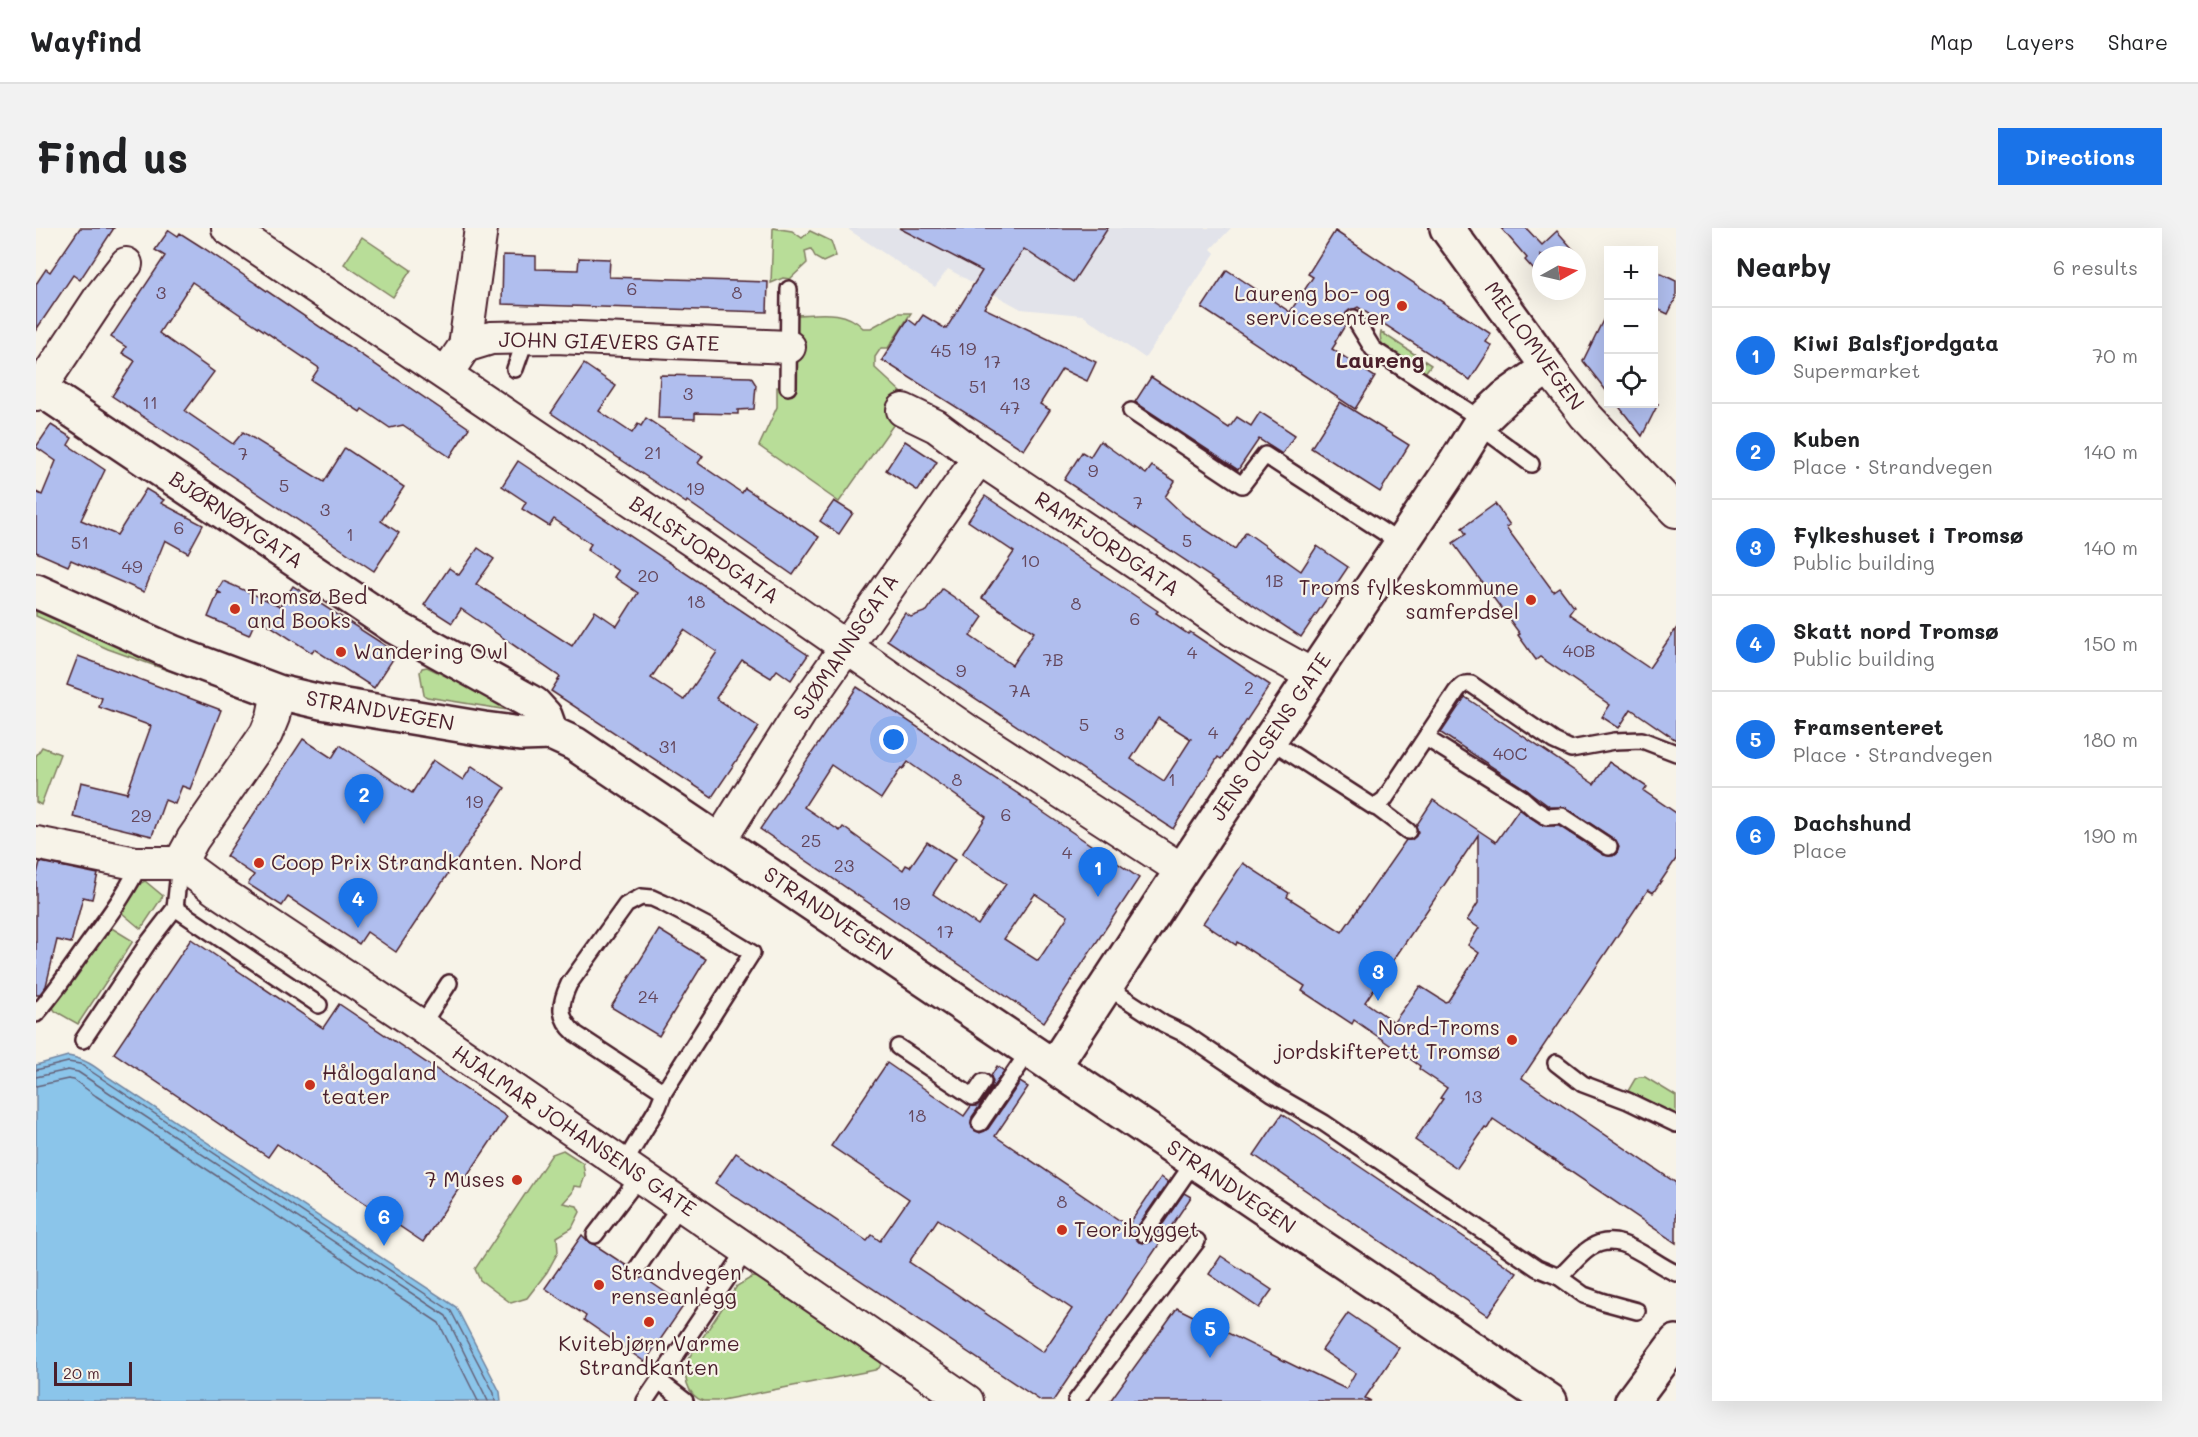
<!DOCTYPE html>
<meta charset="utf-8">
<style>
body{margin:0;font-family:Mali,sans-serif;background:#f2f2f2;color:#202124}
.controls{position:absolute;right:18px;top:18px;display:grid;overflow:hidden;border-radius:0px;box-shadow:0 6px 24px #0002}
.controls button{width:54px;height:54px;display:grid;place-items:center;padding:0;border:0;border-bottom:2px solid #e0e0e0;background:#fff;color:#202124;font:30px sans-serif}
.compass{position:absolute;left:1496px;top:18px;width:54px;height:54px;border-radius:50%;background:#fff;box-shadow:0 6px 24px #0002;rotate:82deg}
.scale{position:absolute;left:18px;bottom:15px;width:78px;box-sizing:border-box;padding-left:6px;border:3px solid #4a1f2b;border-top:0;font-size:16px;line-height:21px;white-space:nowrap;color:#4a1f2b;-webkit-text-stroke:4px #f7f3e8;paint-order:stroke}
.you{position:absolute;left:858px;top:512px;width:21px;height:21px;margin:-15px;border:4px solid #fff;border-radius:50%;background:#1a73e8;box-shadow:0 0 0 9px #1a73e833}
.badge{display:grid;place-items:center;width:39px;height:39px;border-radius:50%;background:#1a73e8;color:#fff;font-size:20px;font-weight:700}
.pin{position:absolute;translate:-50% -50px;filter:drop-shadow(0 2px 3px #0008)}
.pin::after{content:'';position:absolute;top:32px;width:21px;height:18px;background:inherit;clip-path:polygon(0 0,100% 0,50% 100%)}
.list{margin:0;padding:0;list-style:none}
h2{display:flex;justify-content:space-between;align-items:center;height:78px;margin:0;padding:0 24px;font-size:26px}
h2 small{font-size:20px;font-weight:400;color:#757577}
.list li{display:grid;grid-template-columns:39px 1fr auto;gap:18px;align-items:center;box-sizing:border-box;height:96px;padding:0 24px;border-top:2px solid #e0e0e0}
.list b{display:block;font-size:22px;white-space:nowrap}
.list p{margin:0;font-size:20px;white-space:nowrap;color:#757577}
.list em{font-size:20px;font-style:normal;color:#757577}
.icon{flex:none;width:33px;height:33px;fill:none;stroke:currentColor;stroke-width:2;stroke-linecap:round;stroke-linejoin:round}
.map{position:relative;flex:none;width:1640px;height:1173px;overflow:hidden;border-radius:0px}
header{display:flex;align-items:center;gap:36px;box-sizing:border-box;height:84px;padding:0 30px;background:#fff;border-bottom:2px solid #e0e0e0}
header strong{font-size:28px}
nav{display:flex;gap:33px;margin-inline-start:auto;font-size:21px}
.intro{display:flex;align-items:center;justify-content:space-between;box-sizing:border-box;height:144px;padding:0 36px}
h1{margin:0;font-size:42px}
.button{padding:15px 27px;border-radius:0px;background:#1a73e8;color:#fff;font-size:21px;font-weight:700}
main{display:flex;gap:36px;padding:0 36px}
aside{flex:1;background:#fff;border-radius:0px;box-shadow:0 6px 24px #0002}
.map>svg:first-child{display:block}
.built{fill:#e2e3ea}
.green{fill:#b8dd98;stroke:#817e62;stroke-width:1.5}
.water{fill:#8bc5ea;stroke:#71839e;stroke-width:1.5}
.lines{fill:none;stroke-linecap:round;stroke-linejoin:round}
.shore{stroke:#646177;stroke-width:1.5}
.building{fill:#b0beee;stroke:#4a1f2b;stroke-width:1.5;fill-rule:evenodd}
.lane-casing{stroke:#4a1f2b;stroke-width:20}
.street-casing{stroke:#4a1f2b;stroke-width:36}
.secondary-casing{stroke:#4a1f2b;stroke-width:38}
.primary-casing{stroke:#4a1f2b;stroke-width:38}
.lane{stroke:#f7f3e8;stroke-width:15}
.street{stroke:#f7f3e8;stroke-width:32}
.secondary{stroke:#f7f3e8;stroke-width:33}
.primary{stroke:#f7f3e8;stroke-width:33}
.poi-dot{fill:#c8321e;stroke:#f7f3e8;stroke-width:2}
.labels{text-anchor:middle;stroke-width:4.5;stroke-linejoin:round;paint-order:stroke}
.number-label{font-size:18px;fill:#64475c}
.poi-label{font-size:21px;fill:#4a1f2b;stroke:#f7f3e8;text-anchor:start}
.street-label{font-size:21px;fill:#4a1f2b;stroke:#f7f3e8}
.neighbourhood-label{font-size:22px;font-weight:bold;fill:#4a1f2b;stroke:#f7f3e8}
</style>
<header>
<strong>Wayfind</strong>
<nav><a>Map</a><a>Layers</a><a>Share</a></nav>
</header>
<div class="intro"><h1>Find us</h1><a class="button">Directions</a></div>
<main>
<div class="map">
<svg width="1640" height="1173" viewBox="0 0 1640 1173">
<rect width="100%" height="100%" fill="#f7f3e8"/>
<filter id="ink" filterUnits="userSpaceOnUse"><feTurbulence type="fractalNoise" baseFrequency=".0167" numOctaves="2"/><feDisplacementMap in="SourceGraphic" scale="12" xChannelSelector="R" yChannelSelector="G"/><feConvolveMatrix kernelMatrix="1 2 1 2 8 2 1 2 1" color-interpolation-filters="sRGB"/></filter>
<g filter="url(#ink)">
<!-- built -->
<polygon class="built" points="814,0 1195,0 1175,21 1179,25 1109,130 1046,87 985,81 912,41 899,59 813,2"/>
<!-- green -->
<g class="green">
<polygon points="737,0 756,3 766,10 774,3 795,13 800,28 787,34 780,30 775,21 769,23 771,35 754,51 747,50 735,55"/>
<polygon points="326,9 375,42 357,69 308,36"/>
<path d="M862,85h13l-23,35h-7l-6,9v11l39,36 -18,17 -57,81 -80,-56 18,-39v-20l18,1 1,-73c24,-1 49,-6 67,13h8z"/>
<path d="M1345,104l50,33 -7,9c-14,-8 -49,-23 -43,-42z"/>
<polygon points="0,379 202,466 205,470 187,462 72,421 0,388"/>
<polygon points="391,439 472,478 472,482 391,469 388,467 384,444 386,440"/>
<polygon points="6,519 24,526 5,577 0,574 0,528"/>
<polygon points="109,653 127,668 105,701 86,685 86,681 105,655"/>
<polygon points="74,699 97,713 42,796 19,783 16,778"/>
<polygon points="1603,849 1609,849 1640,868 1640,887 1592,863 1599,851"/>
<polygon points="527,922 547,935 549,948 545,959 538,958 536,965 527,975 541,978 544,984 536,1000 521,1009 522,1024 511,1044 491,1070 475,1075 444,1052 439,1041 516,926"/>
<path d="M716,1049l11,1 119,84 -3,6 -4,2 -158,31c-4,0 -10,0 -14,0 -17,-6 -21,-28 -15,-42l49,-73z"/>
</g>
<!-- water -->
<path class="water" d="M32,828c17,3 27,10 40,21l348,230 44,85 1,9h-465v-336z"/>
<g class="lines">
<!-- shore -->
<g class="shore">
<polyline points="0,842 32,834 44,836 415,1083 458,1165 459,1173"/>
<polyline points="0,849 32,842 42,844 410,1088 452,1173"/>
<polyline points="0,858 32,851 38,852 60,868 403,1095 442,1173"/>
</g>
</g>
<!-- building -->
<g class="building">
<polygon points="44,0 78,0 44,52 37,47 0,102 0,56 10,41 14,44"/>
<polygon points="863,0 1072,0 1037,54 988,21 948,80 1060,134 1051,153 1026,141 1004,176 1014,182 988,222 846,132 872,91 880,97 887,87 910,101 946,43"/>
<polygon points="1465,0 1490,0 1506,17 1521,3 1543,28 1541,30 1541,27 1505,27 1505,50 1489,32 1491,30"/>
<polygon points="133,2 142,8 144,5 169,21 433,200 414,229 367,197 354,200 326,181 324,184 275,152 283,140 156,54 123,105 178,144 149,183 197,216 207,204 288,254 309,220 368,259 345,293 363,305 338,343 76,168 99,133 86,125 90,119 75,109 129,28 119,22"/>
<polygon points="1299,3 1455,106 1450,114 1456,118 1434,152 1322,79 1310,85 1308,91 1310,96 1299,114 1300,115 1296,121 1339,149 1319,181 1166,80 1191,42 1254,84 1277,49 1272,46"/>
<polygon points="467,27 500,28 500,41 542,42 543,30 574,31 573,49 732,54 731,84 466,76"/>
<polygon points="1617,42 1640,53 1640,70 1632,86 1617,79"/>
<polygon points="1572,82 1572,165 1547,133"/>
<polygon points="548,136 580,158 563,183 596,205 602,196 605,198 610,190 667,228 662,235 706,265 709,260 783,309 757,347 651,273 650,275 515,185"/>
<polygon points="624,147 715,149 720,157 718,181 702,182 702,186 659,185 659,191 622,190"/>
<polygon points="1115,149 1193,200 1201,189 1215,198 1224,184 1259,207 1246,226 1223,211 1202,242 1099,174"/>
<polygon points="1304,174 1373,217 1344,264 1275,220"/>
<polygon points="1581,176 1622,176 1606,208"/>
<polygon points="15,197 36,210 32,217 69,242 45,292 81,307 110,261 128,272 125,275 167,297 152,325 129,312 108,364 35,332 32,338 0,324 0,264 6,267 20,233 0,219"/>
<polygon points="869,213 901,234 882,263 850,242"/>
<polygon points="1064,213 1110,246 1116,238 1139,253 1129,269 1149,288 1199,321 1210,304 1265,343 1281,318 1312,339 1265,409 1028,252 1046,224 1054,229"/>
<path d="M482,233l290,194 -17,25 -14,-10 -6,8 -29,-18 -26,38 43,29 -47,70 -161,-106 9,-14 -99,-68 -9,14 -28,-18 25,-37 10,7 19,-27 16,11 -18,25 96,62 23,-35 22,15 21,-33 -24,-16 4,-6 -31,-21 4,-6 -37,-25 -5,7 -27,-17 4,-7 -24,-16zM648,402l33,22 -33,48 -33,-22z"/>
<path d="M949,268l173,115 -2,2 32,21 2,-2 80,53 -49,74 -3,-2 -45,72 -286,-189 18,-27 6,4 16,-6 15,-22 41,28 -13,19 42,29 22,-33 -52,-34 32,-46 -46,-31zM1122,490l33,21 -27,42 -33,-22z"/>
<polygon points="798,273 817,285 803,306 784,293"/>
<polygon points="1459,276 1474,297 1470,299 1517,363 1523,359 1538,379 1533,386 1613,440 1640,401 1640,512 1595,481 1583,500 1566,489 1574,477 1504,429 1500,432 1482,407 1484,406 1417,315 1430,306 1426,300"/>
<polygon points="187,353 244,378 257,358 361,425 338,460 278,421 276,425 221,389 213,407 172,389 182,365 186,366 181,363"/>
<polygon points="42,428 185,482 154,561 146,558 139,576 129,572 116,608 37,589 45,554 91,565 115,498 63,479 66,470 31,457"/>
<path d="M821,459l175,116 -1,1 108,74 -95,144 -284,-193zM872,534l78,55 -24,37 44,30 -28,41 -45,-31 22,-34 -28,-18 -17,25 -4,-2 -3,5 -60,-43 -3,4 -36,-24 27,-42 50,34 20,-31 2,1zM999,666l33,22 -30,45 -34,-22z"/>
<path d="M1429,469l129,87 15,-22 38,25 -3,4 32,22v46l-23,34 -5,-3 -126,188 154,105v60l-183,-124 -6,10 -2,-1 -28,40 -42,-28 28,-41 -3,-1 7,-10 -28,-19 1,-3 -66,-46 -2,4 -50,-33 3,-5 -68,-44 -1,3 -33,-22 40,-60 46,30 -2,4 55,35 64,-92h5l5,-4 2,-4 -2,-6 17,-26 63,42 23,-33 23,16 17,1 45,29 9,1 4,-3 2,-6 -5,-8 -47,-31 -17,-1 -23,-17 -86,-57zM1442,607v68l-11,17 12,8 -11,17 11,8 -31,48 -3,1 -25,-16 -26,36 -29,-20z"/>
<polygon points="267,511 296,530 304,517 376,565 397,532 427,552 436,538 469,560 360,724 331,704 323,716 252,669 246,678 212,656 218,647 190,628"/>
<polygon points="4,634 62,646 56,671 47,669 35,715 21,712 10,758 3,767 0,767 0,650"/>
<polygon points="623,702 670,731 623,808 575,779"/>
<polygon points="155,711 287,800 303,776 471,889 387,1014 241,916 232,929 78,825"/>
<path d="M851,835l77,53 7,-10h6l4,-4 10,-15 2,-5 -2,-6 6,-10 7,5 -32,46v11l8,5 8,-4 32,-47 8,5 -33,49 133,90 33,-49 7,5 -32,47 -1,9 4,4 9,1 4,-3 32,-47 7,4 -138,204h-12l-326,-218 21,-30 131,88 5,-6 8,6 29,-42 -78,-53zM902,991l134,90 -29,43 -134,-90z"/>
<polygon points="1246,886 1481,1045 1452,1087 1218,927"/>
<polygon points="546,1007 554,1015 559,1017 591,1038 591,1046 594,1050 600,1052 607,1049 648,1077 609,1134 548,1092 550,1088 509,1060"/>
<polygon points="1185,1028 1236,1062 1223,1080 1173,1046"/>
<polygon points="1141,1080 1271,1144 1272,1143 1310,1161 1319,1145 1286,1122 1312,1085 1363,1120 1329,1170 1335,1173 1074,1173"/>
</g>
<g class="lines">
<defs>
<g id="lane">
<polyline points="1318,90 1337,121 1446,192"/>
<polyline points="479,141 485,124 483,109"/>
<polyline points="752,159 753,61"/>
<polyline points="1095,183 1206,257 1229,227 1366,316"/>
<polyline points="1442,197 1495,236"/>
<polyline points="1390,510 1486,570 1497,580 1511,589 1526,588 1573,619"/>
<path d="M1234,512l104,67 10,-7 72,-108c5,-6 7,-9 15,-8l83,57 17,8 44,-8 27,-1 34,13"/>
<polyline points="1340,579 1372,603"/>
<polyline points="139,680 283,777"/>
<polyline points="1070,758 1128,796 1149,806 1236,865 1288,895 1501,1040 1523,1049 1548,1067 1568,1074 1601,1083"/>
<path d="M0,786c18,-20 33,-43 48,-64 20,-28 42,-55 56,-87"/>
<polyline points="385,798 413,755"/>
<polyline points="47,812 112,715 139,680 144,635"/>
<polyline points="862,819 937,869 947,854"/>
<polyline points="1520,835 1547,856 1592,873 1640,896"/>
<polyline points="944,895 994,822"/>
<path d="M587,937l35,-58 6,-15 88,-139 -41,-25 -48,-25 -11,-5 -11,-1 -15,8 -57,79c-10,21 -11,34 7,50l88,58"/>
<polyline points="1108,1006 1158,934"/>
<polyline points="559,1007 604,948"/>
<polyline points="600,1042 645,976"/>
<path d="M1523,1049c11,-9 19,-21 31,-29 30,-20 59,14 86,25"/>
<polyline points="623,1153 649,1173"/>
<polyline points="609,1173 711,1021"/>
<polyline points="1040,1173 1161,1013"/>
</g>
<g id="street">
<polyline points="192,0 663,317 933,504 1146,642"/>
<polyline points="429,118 445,0"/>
<polyline points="1512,139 1549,187 1640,283"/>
<polyline points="410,146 429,118 455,110 519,109 753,119"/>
<polyline points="0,166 65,68 90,36"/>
<polyline points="867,182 900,198 943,230 1139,361 1157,375 1204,407 1276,447"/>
<polyline points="684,612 764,485 943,230"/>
<polyline points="0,615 99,635 144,635 182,663 385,798 931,1173"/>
<polyline points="144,635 157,611 230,506 237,489 242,464"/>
</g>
<g id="secondary">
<polyline points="0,158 359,399 498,476 509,488 515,505"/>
<polyline points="0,363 138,425 242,464 285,474 448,501 485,506 515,505 539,516 1514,1173"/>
<polyline points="1018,838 1146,642 1420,234 1446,192 1469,170 1512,139 1411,0"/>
</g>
<polyline id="primary" points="1596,1173 1640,1114"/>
</defs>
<!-- lane casing -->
<use href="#lane" class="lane-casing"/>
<!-- street casing -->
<use href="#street" class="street-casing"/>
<!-- secondary casing -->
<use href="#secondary" class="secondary-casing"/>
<!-- primary casing -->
<use href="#primary" class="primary-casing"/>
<!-- lane -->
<use href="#lane" class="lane"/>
<!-- street -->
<use href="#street" class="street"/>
<!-- secondary -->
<use href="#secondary" class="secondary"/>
<!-- primary -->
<use href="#primary" class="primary"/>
</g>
</g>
<!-- markers -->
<g class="poi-dot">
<circle cx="1366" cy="78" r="6"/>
<circle cx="1495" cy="372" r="6"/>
<circle cx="199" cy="381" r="6"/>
<circle cx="305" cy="424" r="6"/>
<circle cx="223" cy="635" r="6"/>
<circle cx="1476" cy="812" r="6"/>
<circle cx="274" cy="857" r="6"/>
<circle cx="481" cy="952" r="6"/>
<circle cx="1026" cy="1002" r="6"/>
<circle cx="563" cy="1057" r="6"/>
<circle cx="613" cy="1094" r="6"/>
</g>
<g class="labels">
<!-- number labels -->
<g class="number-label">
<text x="596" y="67">6</text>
<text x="125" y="71">3</text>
<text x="701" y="71">8</text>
<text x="931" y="127">19</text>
<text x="905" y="129">45</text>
<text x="956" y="140">17</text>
<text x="985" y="162">13</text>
<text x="942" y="165">51</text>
<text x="652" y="172">3</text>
<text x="114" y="181">11</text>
<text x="974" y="186">47</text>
<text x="617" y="231">21</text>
<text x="207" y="232">7</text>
<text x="1057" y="249">9</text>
<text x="248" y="264">5</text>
<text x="659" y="267">19</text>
<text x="1102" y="281">7</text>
<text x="289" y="288">3</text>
<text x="143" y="306">6</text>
<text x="314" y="313">1</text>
<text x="1151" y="319">5</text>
<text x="44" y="321">51</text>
<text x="994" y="339">10</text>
<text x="96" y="345">49</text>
<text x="612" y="354">20</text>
<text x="1238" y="359">1B</text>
<text x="660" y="380">18</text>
<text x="1040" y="382">8</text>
<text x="1099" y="397">6</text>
<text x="1543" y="429">40B</text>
<text x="1156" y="431">4</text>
<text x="1017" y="438">7B</text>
<text x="925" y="449">9</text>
<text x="1213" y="466">2</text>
<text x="984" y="469">7A</text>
<text x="1048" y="503">5</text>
<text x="1177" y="511">4</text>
<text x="1083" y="512">3</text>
<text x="632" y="525">31</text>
<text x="1474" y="532">40C</text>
<text x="921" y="558">8</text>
<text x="1136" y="558">1</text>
<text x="438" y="580">19</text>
<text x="970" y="593">6</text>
<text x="105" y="594">29</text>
<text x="775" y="619">25</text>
<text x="1031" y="631">4</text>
<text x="808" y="644">23</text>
<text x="865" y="682">19</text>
<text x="909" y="710">17</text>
<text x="612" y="775">24</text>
<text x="1437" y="875">13</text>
<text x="881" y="894">18</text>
<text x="1026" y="980">8</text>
</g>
<!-- poi labels -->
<g class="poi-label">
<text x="1354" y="73" text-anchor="end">Laureng bo- og<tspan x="1354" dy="24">servicesenter</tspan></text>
<text x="1483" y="367" text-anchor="end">Troms fylkeskommune<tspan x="1483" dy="24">samferdsel</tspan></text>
<text x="211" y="376">Tromsø Bed<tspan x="211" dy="24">and Books</tspan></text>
<text x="317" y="431">Wandering Owl</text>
<text x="235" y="642">Coop Prix Strandkanten. Nord</text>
<text x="1464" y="807" text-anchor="end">Nord-Troms<tspan x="1464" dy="24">jordskifterett Tromsø</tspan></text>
<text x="286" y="852">Hålogaland<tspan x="286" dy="24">teater</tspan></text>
<text x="469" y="959" text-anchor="end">7 Muses</text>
<text x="1038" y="1009">Teoribygget</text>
<text x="575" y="1052">Strandvegen<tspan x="575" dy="24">renseanlegg</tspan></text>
<text x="613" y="1123" text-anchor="middle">Kvitebjørn Varme<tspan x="613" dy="24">Strandkanten</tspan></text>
</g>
<!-- street labels -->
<g class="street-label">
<text transform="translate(573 114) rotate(1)" y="7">JOHN GIÆVERS GATE</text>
<text transform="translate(1498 118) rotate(54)" y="7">MELLOMVEGEN</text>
<text transform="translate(200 292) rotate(34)" y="7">BJØRNØYGATA</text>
<text transform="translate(1071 316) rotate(34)" y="7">RAMFJORDGATA</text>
<text transform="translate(668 322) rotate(34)" y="7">BALSFJORDGATA</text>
<text transform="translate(810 419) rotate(-56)" y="7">SJØMANNSGATA</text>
<text transform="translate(344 483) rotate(10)" y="7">STRANDVEGEN</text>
<text transform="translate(1235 509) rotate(-56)" y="7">JENS OLSENS GATE</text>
<text transform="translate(792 686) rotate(34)" y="7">STRANDVEGEN</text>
<text transform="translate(538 903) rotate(34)" y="7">HJALMAR JOHANSENS GATE</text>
<text transform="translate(1195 959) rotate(34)" y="7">STRANDVEGEN</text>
</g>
<!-- neighbourhood labels -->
<g class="neighbourhood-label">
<text x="1344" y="140">Laureng</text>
</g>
</g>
</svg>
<div class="controls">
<button>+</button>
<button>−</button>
<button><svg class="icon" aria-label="locate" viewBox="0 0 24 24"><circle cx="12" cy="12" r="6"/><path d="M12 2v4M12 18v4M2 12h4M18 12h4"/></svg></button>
</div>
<svg class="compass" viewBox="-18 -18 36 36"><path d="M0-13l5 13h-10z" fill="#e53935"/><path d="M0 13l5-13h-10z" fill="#757577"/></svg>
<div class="scale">20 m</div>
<div class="you"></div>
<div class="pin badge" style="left:1062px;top:669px">1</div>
<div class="pin badge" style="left:328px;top:596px">2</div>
<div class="pin badge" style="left:1342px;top:773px">3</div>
<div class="pin badge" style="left:322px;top:700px">4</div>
<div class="pin badge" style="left:1174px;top:1130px">5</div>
<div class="pin badge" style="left:348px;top:1018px">6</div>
</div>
<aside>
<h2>Nearby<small>6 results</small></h2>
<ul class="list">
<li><span class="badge">1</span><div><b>Kiwi Balsfjordgata</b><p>Supermarket</p></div><em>70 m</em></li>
<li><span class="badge">2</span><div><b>Kuben</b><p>Place · Strandvegen</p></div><em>140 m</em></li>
<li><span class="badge">3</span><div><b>Fylkeshuset i Tromsø</b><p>Public building</p></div><em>140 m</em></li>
<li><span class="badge">4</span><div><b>Skatt nord Tromsø</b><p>Public building</p></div><em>150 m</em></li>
<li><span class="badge">5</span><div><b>Framsenteret</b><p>Place · Strandvegen</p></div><em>180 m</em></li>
<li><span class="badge">6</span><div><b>Dachshund</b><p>Place</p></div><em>190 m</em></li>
</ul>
</aside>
</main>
